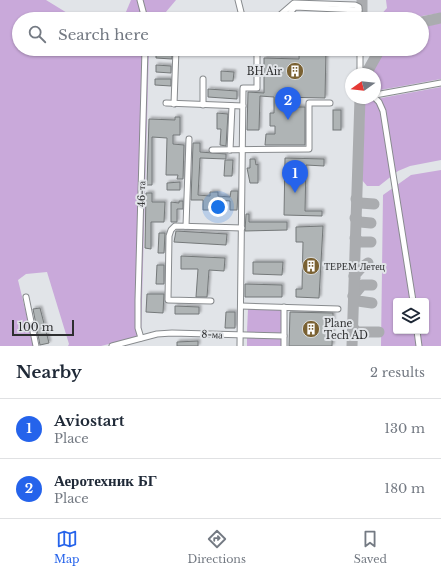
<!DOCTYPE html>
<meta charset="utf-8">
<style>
body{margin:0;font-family:"Libre Baskerville",serif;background:#f2f2f3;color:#1f2937}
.controls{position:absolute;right:12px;bottom:12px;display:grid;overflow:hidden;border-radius:4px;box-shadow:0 1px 3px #0004}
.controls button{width:36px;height:36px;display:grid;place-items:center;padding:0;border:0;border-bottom:1px solid #e0e1e3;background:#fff;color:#1f2937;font:20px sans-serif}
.compass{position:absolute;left:345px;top:68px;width:36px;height:36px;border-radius:50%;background:#fff;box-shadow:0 1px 3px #0004;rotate:255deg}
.scale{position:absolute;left:12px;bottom:10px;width:62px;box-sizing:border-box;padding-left:4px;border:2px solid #2e2f30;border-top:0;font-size:11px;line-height:14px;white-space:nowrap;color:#2e2f30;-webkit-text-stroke:3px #e1e4e8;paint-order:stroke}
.you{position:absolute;left:218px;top:207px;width:14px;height:14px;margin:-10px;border:3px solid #fff;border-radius:50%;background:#1a73e8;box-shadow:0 0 0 6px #1a73e833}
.badge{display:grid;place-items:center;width:26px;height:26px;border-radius:50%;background:#2563eb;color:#fff;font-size:13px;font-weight:700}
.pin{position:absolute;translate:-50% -33px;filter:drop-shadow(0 1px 2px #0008)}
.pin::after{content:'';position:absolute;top:21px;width:14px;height:12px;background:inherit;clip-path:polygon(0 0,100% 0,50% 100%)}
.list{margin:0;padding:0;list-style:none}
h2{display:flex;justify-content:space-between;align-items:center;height:52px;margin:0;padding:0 16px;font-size:17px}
h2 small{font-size:13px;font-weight:400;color:#747a83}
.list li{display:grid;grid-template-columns:26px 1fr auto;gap:12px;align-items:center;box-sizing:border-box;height:60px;padding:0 16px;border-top:1px solid #e0e1e3}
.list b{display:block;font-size:15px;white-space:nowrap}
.list p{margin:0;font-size:13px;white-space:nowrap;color:#747a83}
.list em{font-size:13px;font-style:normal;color:#747a83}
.icon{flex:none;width:22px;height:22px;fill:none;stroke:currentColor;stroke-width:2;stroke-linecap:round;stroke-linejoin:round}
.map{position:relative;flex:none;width:441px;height:346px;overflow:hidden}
.search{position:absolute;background:#fff;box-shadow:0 1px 3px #0004;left:12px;right:12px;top:12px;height:44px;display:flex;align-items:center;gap:10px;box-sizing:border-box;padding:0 14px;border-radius:22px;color:#747a83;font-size:15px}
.sheet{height:172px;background:#fff}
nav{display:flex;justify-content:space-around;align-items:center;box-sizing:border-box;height:56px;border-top:1px solid #e0e1e3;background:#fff;font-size:11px;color:#747a83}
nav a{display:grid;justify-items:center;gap:2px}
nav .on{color:#2563eb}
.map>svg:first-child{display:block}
.green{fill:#c9a9da;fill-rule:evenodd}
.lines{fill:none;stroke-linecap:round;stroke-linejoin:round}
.taxiway{stroke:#aaacaf;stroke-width:11}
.building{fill:#afb4b5;stroke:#75797a;filter:url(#shadow)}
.minor-casing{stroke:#888b8e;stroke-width:7}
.minor{stroke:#fff;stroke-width:5}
.labels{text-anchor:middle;stroke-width:4;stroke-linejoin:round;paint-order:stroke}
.poi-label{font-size:10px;fill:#2e2f30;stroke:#e1e4e8;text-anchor:start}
.street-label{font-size:10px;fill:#2e2f30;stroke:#e1e4e8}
</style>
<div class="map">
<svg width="441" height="346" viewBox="0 0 441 346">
<defs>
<filter id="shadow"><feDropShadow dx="2" dy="-2" stdDeviation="1" flood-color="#0004"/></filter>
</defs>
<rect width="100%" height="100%" fill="#e1e4e8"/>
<!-- green -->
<g class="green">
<polygon points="0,0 46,0 77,19 19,19 19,49 149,49 141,336 101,346 68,346 69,344 47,272 26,274 18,280 34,346 0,346"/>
<polygon points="131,0 176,0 160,19 123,19"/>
<polygon points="386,0 441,0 441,13 422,16 414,19 377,19 387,8"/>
<polygon points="441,23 441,79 375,91 375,74 371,74 382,55 388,49 422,49 422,27"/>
<polygon points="441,87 441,160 410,166 398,171 379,186 367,186 362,180 365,101"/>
<path d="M441,170v176h-60l2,-151 28,-20zM396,301h30v30h-30z"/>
<polygon points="248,309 281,309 281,333 247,332"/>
<polygon points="247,337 281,338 281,346 247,346"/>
</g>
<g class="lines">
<!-- taxiway -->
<g class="taxiway">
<polyline points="362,0 362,19"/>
<polyline points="422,22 441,18"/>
<polyline points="366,74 380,49"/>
<polyline points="356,199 360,203 374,204"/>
<polyline points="355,218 360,222 371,223"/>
<polyline points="355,238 360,242 371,242"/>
<polyline points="355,278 354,276 361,268 368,263"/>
<polyline points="372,285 362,285 353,296 358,301 372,303"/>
<polyline points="353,328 357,332 379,332"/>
<polyline points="352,346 360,98"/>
</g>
</g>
<!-- building -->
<g class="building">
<polygon points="299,49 326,49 325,98 279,97 279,107 305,107 305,145 265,145 266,134 275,134 275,126 270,126 270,113 274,113 274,97 260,96 259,130 247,130 248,92 264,93 264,58 299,59"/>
<polygon points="156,52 172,52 172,59 156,58"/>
<polygon points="156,65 171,66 171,73 156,72"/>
<polygon points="221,71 234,72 233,81 221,81"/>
<polygon points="155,79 171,79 171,86 155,85"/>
<polygon points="208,89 237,91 237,99 208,97"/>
<rect x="333" y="110" width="8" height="20"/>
<polygon points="217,113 228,114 226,146 220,145 221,129 217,129"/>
<polygon points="175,117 180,117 180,135 173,135 173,144 184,145 183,179 177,179 178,175 166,175 167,138 152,137 152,185 147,185 149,119 175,120"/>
<polygon points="193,143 200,143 200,152 226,154 226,159 200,158 198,195 210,196 210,192 218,192 218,196 230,197 231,191 238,191 237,210 230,210 230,201 218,200 218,211 210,211 210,210 203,210 203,200 191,200"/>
<polygon points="285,158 324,159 324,166 306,165 305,211 322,211 322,216 284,215"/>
<polygon points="250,159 255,159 256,165 258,164 258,183 250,183 247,168 250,168"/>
<polygon points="225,160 233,160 232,176 224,176"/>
<polygon points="180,182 180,190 167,190 167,183"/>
<polygon points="146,193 152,193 152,202 165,202 164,222 151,222 151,249 145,248"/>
<polygon points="179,201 183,201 183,209 177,209 177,222 171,222 171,202 179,203"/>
<polygon points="246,214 249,214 249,222 287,222 287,230 245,231"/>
<polygon points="323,226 319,298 296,297 296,289 302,289 303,242 296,242 296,227"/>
<polygon points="176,231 227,234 226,245 174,242"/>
<polygon points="159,233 165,233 164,253 158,253"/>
<polygon points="181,256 225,258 224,271 209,270 207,297 196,297 198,269 181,269"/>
<polygon points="253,262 283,262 282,275 253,274"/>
<polygon points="157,265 164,265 164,284 156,284"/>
<polygon points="245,284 282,285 282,297 245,297"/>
<polygon points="147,294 164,294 163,313 146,312"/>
<polygon points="175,306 199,307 199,314 175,314"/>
<polygon points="40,308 49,343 40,345 33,309"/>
<polygon points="226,312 235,312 235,328 225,328"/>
<polygon points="290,312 333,313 332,346 289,346"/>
<polygon points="198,341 198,346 177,346 177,342"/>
</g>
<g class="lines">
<defs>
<g id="minor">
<polyline points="140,0 145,19"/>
<polyline points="238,0 242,16 246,19"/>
<polyline points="258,19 279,16 294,3 355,5 359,7 359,19"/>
<polyline points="285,19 295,7 359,10"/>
<polyline points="360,49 360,74"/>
<polyline points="375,95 441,83"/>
<polyline points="375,98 379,102 383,111 413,301"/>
<polyline points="166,103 243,106"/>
<polyline points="174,104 176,49"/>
<polyline points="203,105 203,79"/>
<polyline points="212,150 309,149 309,103 330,103"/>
<polyline points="230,150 232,106"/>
<polyline points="186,226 189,139"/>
<polyline points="26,297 36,346"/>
<polyline points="211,301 168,300 169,236 171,230 175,226 242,228"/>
<polyline points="241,306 338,309"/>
<polyline points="417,331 419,346"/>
<polyline points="141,338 138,328 138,300 145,49"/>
<polyline points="112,346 157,334 172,333 284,336"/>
<polyline points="240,346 243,88 257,88 257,52 259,49"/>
<polyline points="284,346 284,307"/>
</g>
</defs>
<!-- minor casing -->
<use href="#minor" class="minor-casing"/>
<!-- minor -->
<use href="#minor" class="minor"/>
</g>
<!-- icons -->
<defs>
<symbol id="building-disc" viewBox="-11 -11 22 22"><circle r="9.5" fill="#7a6132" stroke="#e1e4e8"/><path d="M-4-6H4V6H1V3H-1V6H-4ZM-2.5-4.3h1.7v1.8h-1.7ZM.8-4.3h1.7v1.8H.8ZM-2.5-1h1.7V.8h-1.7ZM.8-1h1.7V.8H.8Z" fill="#fff"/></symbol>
</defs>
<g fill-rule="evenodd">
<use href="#building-disc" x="285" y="61" width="20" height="20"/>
<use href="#building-disc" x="301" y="256" width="20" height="20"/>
<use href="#building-disc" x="301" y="319" width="20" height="20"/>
</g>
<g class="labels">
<!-- poi labels -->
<g class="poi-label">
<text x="282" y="75" text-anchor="end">BH Air</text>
<text x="324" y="270">ТЕРЕМ Летец</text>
<text x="324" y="327">Plane<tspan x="324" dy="12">Tech AD</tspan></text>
</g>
<!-- street labels -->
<g class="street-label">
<text transform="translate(141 194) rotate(-89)" y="4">46-та</text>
<text transform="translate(212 334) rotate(2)" y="4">8-ма</text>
</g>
</g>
</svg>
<div class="controls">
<button><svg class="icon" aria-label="layers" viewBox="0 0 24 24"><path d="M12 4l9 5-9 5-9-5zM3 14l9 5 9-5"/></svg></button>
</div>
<svg class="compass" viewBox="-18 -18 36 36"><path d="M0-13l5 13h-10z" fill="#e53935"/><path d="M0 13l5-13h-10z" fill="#747a83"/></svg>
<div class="scale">100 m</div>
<div class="you"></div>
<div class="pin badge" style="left:295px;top:193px">1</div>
<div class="pin badge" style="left:288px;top:120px">2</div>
<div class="search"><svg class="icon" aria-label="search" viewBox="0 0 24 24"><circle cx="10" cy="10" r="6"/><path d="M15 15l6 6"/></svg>Search here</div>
</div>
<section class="sheet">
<h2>Nearby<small>2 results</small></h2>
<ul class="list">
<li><span class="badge">1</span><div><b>Aviostart</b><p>Place</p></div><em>130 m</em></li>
<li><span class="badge">2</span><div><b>Аеротехник БГ</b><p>Place</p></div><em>180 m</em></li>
</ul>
</section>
<nav>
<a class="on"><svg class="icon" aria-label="map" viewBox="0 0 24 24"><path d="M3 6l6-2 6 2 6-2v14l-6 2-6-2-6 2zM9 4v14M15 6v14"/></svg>Map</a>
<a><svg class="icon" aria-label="directions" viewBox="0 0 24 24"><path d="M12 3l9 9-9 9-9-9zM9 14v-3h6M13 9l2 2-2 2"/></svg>Directions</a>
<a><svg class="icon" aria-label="saved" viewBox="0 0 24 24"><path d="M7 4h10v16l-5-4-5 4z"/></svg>Saved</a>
</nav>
